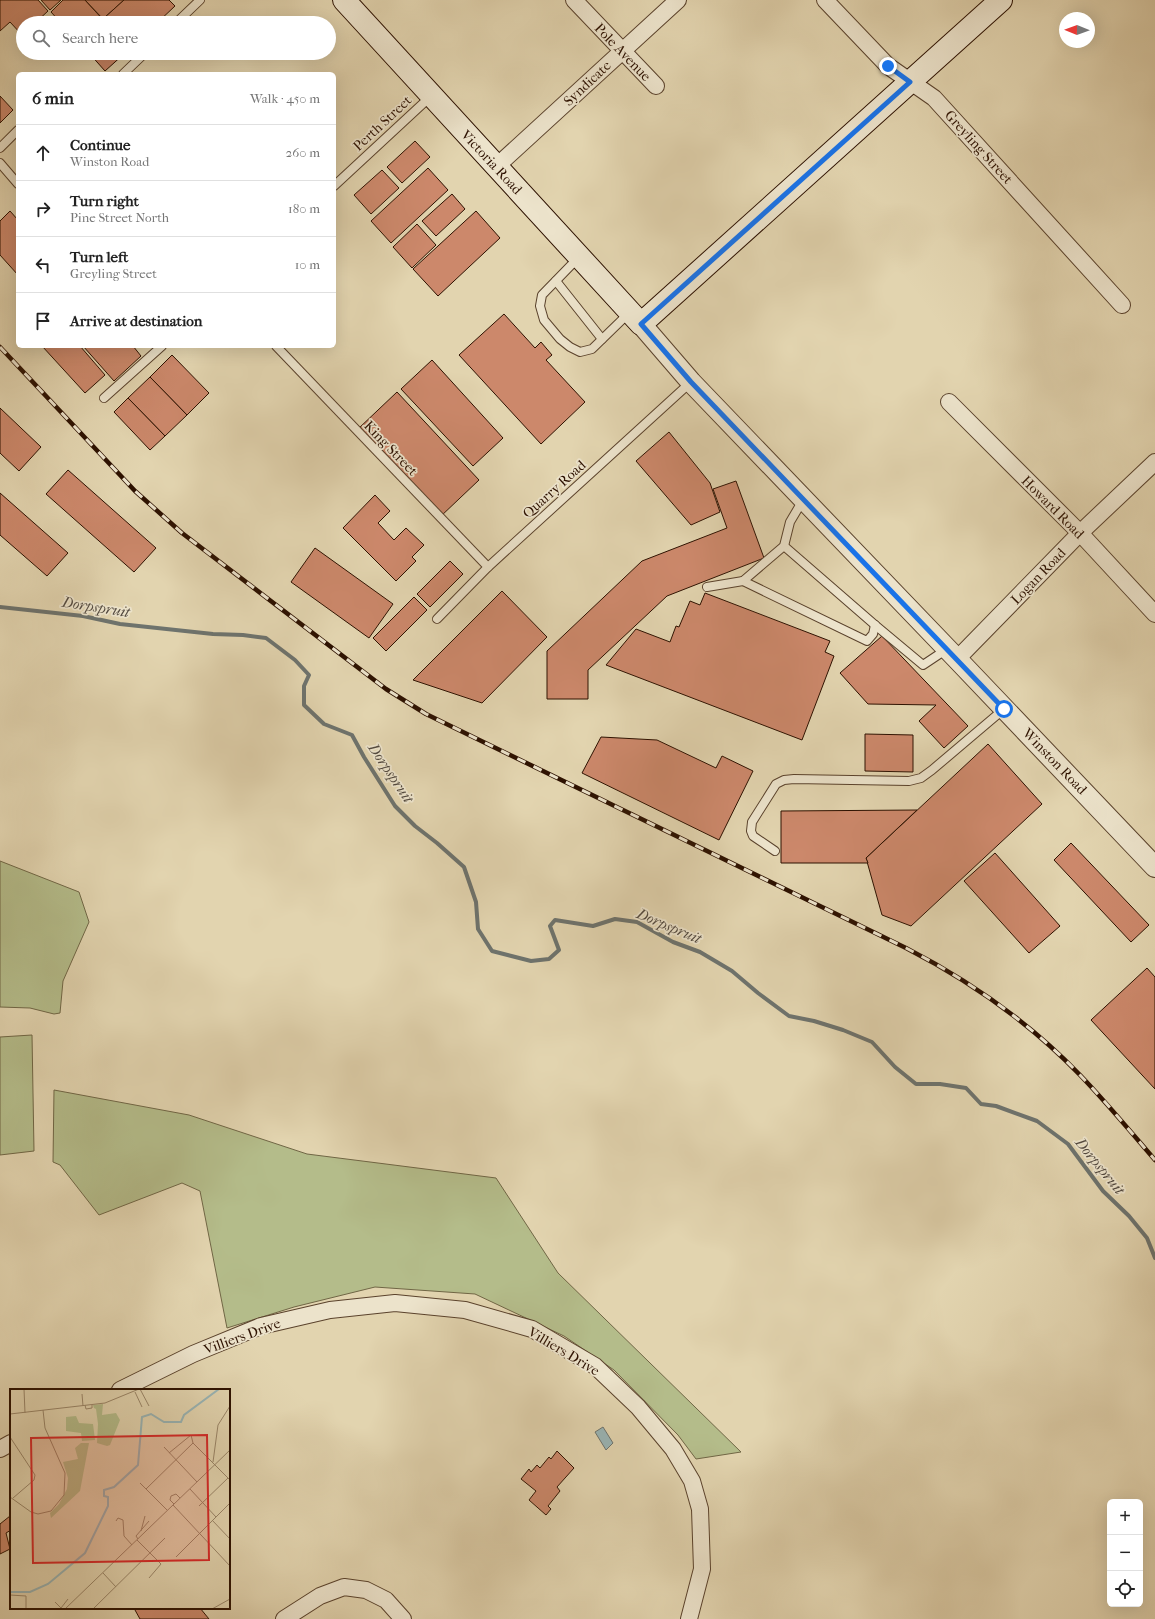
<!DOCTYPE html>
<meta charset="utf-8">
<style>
body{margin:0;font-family:"IM FELL French Canon",serif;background:#f6f6f6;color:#222}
.controls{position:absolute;right:12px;bottom:12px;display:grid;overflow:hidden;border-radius:6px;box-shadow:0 4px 16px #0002}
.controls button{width:36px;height:36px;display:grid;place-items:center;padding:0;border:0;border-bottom:1px solid #e0e0e0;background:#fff;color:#222;font:20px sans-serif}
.compass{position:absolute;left:1059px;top:12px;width:36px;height:36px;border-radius:50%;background:#fff;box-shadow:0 4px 16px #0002;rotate:271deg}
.stop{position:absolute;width:12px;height:12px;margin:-9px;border:3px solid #1a73e8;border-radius:50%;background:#fff}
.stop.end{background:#1a73e8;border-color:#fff;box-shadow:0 1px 4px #0008}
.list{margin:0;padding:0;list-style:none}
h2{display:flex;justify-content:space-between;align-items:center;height:52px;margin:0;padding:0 16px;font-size:17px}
h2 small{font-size:13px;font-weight:400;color:#767676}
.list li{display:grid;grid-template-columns:26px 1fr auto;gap:12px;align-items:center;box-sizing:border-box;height:56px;padding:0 16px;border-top:1px solid #e0e0e0}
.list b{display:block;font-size:15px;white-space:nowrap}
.list p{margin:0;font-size:13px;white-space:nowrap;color:#767676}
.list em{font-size:13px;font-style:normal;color:#767676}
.icon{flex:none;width:22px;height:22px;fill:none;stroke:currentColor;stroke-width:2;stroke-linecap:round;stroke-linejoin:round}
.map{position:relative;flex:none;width:1155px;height:1619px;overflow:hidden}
.search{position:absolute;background:#fff;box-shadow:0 4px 16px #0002;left:16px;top:16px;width:320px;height:44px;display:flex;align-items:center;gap:10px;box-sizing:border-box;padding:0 14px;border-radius:22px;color:#767676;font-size:15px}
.panel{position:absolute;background:#fff;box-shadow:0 4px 16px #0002;left:16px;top:72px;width:320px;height:276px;border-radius:6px}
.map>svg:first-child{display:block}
.green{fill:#b4bc8a;stroke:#706645}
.water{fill:#99b5b6;stroke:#6e736d}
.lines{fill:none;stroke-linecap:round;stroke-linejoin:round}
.stream{stroke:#6e736d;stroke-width:4}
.building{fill:#cc886b;stroke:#2d1100}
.service-casing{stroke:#5a422c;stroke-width:10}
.minor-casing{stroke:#5a422c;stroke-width:18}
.tertiary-casing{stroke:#5a422c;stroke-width:22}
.secondary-casing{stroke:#2d1100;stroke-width:24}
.service{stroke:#ece3cb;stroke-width:8}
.minor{stroke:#ece3cb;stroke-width:16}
.tertiary{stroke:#ece3cb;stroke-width:20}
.secondary{stroke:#ece3cb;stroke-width:22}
.rail-casing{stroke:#2d1100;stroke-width:4.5}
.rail{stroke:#ece3cb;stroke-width:3;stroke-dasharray:9;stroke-linecap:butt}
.route{stroke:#1a73e8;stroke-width:5}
.labels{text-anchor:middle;stroke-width:3.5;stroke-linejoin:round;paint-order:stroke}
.street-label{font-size:14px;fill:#2d1100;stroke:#ece3cb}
.water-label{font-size:15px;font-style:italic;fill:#534a40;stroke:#ece3cb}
.inset-river{fill:none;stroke:#99b5b6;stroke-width:2}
.inset-road{fill:none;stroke:#9a8669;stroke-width:1}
.view{fill:#d62828;fill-opacity:0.15;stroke:#d62828;stroke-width:2}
.inset-edge{fill:none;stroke:#2d1100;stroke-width:2}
</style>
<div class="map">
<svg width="1155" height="1619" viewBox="0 0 1155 1619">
<rect width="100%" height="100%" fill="#e2d4af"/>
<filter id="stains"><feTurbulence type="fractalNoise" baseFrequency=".005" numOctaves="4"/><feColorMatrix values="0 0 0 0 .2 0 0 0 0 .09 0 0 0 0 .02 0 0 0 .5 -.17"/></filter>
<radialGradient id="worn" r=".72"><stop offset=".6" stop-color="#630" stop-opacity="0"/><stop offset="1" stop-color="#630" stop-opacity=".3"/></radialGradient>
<!-- green -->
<g class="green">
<polygon points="0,861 79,892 89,922 63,981 60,1013 54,1014 30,1008 0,1007"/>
<polygon points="32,1035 34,1151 0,1155 0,1037"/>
<polygon points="54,1090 189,1115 307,1154 496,1178 558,1273 741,1452 696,1459 678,1435 614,1370 564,1336 475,1294 375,1287 294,1307 227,1328 200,1191 182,1183 99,1215 60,1165 53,1162"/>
</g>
<!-- water -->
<polygon class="water" points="603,1427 613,1443 606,1450 595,1432"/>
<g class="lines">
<!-- stream -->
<polyline class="stream" points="0,607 83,616 120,624 213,634 243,635 266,638 295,660 309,675 304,686 304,705 324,724 352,735 364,757 395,806 415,826 437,843 464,867 476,902 478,929 492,951 531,961 549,959 559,950 550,926 555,920 593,926 615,919 637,922 673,942 700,952 732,971 758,993 789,1016 814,1021 843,1030 872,1042 895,1067 916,1084 940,1084 966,1088 981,1104 996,1106 1037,1121 1068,1144 1103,1191 1129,1216 1147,1238 1155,1258"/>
</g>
<!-- building -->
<g class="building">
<polygon points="0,0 38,0 48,11 35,23 23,23 23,34 22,35 10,22 0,31"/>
<polygon points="41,0 61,0 50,10"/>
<polygon points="63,0 85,0 106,23 61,23 51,12"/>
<polygon points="85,0 124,0 103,19"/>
<polygon points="124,0 169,0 175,6 157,23 106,23 103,19"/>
<polygon points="89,53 125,53 105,71"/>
<polygon points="0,96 13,110 0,123"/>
<polygon points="415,141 430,157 402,183 387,167"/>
<polygon points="428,168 448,190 391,243 371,221"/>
<polygon points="382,170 399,188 371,214 354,195"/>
<polygon points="452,194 465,209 436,236 422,221"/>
<polygon points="10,211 18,220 18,275 0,255 0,221"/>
<polygon points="476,211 500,238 438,296 413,269"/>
<polygon points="417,224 436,245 412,268 393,247"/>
<polygon points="504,314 535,348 541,342 552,355 546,360 585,402 541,444 459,355"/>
<polygon points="42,346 80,346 105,375 85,393"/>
<polygon points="83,346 133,346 141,356 114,381"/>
<polygon points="172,355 209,393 187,415 150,377"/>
<polygon points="432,360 503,438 473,466 401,389"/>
<polygon points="150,377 187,415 165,436 128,398"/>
<polygon points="397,392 479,480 440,517 358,429"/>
<polygon points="128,398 165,436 150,450 114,412"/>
<polygon points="0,408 41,447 19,471 0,453"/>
<polygon points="669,432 710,483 720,512 691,525 636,461"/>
<polygon points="68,470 156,548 134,572 46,494"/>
<polygon points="736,481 764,558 667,596 588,670 588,699 547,699 547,651 642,561 727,528 713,489"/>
<polygon points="0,493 68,553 47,576 0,535"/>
<polygon points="375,495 390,511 378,523 394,540 406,528 424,545 412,557 416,561 396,581 343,528"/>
<polygon points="315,548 393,604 369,638 291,582"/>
<polygon points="450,561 463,574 430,607 417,594"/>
<polygon points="502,591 547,637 482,703 413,680"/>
<polygon points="705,593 830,641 825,652 834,656 802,740 606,665 636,629 670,642 676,626 679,627 690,601 700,605"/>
<polygon points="414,597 427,610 386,651 373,638"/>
<polygon points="882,636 968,726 944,748 919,721 936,705 868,704 840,673"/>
<polygon points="865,734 913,735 913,772 865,771"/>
<polygon points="601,737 657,740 716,768 722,756 753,771 719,840 582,773"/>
<polygon points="988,744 1042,804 911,926 882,915 866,858"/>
<polygon points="917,810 866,858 868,863 781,863 781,811"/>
<polygon points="1071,843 1149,925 1131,942 1054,860"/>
<polygon points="995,853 1060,926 1029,953 964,881"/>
<polygon points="1147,968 1155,977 1155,1089 1091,1020"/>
<polygon points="557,1451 574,1468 557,1487 560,1491 548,1506 551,1509 546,1515 529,1500 536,1491 521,1479 529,1469 531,1472 537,1465 540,1468 549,1457 551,1459"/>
<polygon points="10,1516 11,1530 6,1533 10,1549 0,1554 0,1524"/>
<polygon points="136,1608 200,1608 209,1619 140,1619 135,1610"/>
</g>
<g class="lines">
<defs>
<g id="service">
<polyline points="176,23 200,0"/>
<polyline points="123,74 145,53"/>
<polyline points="0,148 18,130"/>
<polyline points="0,163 18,184"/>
<polyline points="334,186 430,97"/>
<polyline points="578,258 542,295 540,306 544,320 560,339 570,347 580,352 592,349 629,313"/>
<polyline points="556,281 602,339"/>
<polyline points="276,346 488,567"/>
<polyline points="104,398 162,346"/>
<polyline points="784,546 875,625 923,665 947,649"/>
<polyline points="743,581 867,641 873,634 875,625"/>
<polyline points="707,587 743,581 784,546 790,522 803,500"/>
<polyline points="437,619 488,567 691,382"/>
<polyline points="775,851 753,836 751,831 752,822 776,784 784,780 794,779 909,781 921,778 932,770 1004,709"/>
</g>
<g id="minor">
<polyline points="574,0 656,86"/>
<polyline points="825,0 888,66 934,98 1122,305"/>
<polyline points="497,166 678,0"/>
<polyline points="949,402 1080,533 1155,614"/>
<polyline points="957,659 1080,533 1155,462"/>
<polyline points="120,1390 193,1354 261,1326 330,1310 395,1303 465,1310 532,1329 595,1366 638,1407 673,1449 692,1481 700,1509 702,1569 689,1619"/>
<polyline points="0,1449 11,1443"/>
<polyline points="284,1619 320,1596 344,1587 366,1590 386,1600 403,1619"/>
</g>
<polyline id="tertiary" points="641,324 691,382 957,659 1155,867"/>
<polyline id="secondary" points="344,0 641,324 1001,0"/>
</defs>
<!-- service casing -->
<use href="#service" class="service-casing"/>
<!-- minor casing -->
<use href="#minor" class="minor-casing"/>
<!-- tertiary casing -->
<use href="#tertiary" class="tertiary-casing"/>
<!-- secondary casing -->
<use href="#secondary" class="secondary-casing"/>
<!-- service -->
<use href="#service" class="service"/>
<!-- minor -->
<use href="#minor" class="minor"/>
<!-- tertiary -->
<use href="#tertiary" class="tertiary"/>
<!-- secondary -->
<use href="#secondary" class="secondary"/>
<defs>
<path id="rail" d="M0,347l135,144 47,42 204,156 40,25 480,234c64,33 124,75 174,127 26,27 50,56 75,85"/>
</defs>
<!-- rail casing -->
<use href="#rail" class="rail-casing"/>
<!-- rail -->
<use href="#rail" class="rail"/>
</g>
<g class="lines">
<!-- route -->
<polyline class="route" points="888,66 910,82 641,324 691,382 1004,709"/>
</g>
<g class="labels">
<!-- street labels -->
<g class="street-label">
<text transform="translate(623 52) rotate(46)" y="5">Pole Avenue</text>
<text transform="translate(587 83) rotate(-43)" y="5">Syndicate</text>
<text transform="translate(382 123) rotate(-43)" y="5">Perth Street</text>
<text transform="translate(979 147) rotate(48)" y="5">Greyling Street</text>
<text transform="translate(492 162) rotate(47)" y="5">Victoria Road</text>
<text transform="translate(391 448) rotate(46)" y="5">King Street</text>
<text transform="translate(554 489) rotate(-42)" y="5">Quarry Road</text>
<text transform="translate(1053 507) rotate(45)" y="5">Howard Road</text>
<text transform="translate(1038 576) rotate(-46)" y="5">Logan Road</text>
<text transform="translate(1055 761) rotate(46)" y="5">Winston Road</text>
<text transform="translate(242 1336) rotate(-20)" y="5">Villiers Drive</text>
<text transform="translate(564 1351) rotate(31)" y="5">Villiers Drive</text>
</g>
<!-- water labels -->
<g class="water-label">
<text transform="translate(96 607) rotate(9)" y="5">Dorpspruit</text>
<text transform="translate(391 773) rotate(56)" y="5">Dorpspruit</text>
<text transform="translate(669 926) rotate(23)" y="5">Dorpspruit</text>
<text transform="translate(1100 1166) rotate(51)" y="5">Dorpspruit</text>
</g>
</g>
<!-- overview -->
<g transform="translate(10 1389)">
<rect width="220" height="220" fill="#e2d4af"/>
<path d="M93,15l-1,11 14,-2 4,7 -10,25 -3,1 -10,-3 1,-19 -2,-15 -2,-1 -1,-3zM66,27l3,7 14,1 2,16 -13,1 -1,-8 -15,-2v-14zM71,54h8l-9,48 -29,27 -1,-5 9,-9 8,-15 1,-11 -5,-16 15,-3 -3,-11z" fill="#b4bc8a"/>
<path class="inset-river" d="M0,203h20l18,-8 37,-31 23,-47v-9l-4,-1v-6l10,-3 24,-22 4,-48 9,-3 13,8h17l3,-7 35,-26"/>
<path class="inset-road" d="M14,0l1,24M130,0l9,17M125,3l7,15M72,5l1,12M75,16l1,4 6,-1v-3M0,25l95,-11 34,-14M0,48l25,38 -1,5 -21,18M154,58l33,35M220,61l-57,55 57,61M159,64l22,-18 2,8 37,37M203,73l5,-37 12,-19M130,94l27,27M136,100l47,-46M180,100l26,28M0,108l21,15 7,2 13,-3 13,-16 1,-22 -20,-45 -2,-18M164,115l-4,-4 1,-4 5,-2 4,4M189,117l29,-28M202,131l18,19M106,132l2,-3 5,2 1,16 8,9M131,142l4,-15M128,150l-2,-3 13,-15M127,151l24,24 -12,14M166,168l54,-54M93,184l13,14M0,206l16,1v13M45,213l6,6 7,-9M55,220l108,-104M83,220l72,-71M202,220l18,-10"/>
<path class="view" d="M197,46l2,125 -176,3 -2,-125z"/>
<rect width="220" height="220" class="inset-edge"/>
</g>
<rect width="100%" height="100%" filter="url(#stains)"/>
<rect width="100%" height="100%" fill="url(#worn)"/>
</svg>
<div class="controls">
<button>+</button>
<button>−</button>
<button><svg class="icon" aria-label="locate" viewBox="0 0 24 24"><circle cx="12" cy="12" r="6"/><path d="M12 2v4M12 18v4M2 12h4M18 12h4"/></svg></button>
</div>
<svg class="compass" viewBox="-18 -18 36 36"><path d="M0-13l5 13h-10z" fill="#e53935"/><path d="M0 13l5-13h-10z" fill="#767676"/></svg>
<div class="stop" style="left:1004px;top:709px"></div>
<div class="stop end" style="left:888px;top:66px"></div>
<div class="search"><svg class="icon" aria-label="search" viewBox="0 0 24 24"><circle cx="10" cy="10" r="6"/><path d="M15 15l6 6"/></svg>Search here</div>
<section class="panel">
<h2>6 min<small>Walk · 450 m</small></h2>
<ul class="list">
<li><svg class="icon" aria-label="ahead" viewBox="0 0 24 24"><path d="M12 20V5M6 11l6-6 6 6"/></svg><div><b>Continue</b><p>Winston Road</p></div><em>260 m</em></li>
<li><svg class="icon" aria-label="right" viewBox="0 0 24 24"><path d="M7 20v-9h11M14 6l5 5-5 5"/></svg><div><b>Turn right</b><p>Pine Street North</p></div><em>180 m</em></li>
<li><svg class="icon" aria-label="left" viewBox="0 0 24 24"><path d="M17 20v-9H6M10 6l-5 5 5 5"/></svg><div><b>Turn left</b><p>Greyling Street</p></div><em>10 m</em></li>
<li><svg class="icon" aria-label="arrive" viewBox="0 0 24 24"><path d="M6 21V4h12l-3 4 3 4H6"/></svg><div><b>Arrive at destination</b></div></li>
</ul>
</section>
</div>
